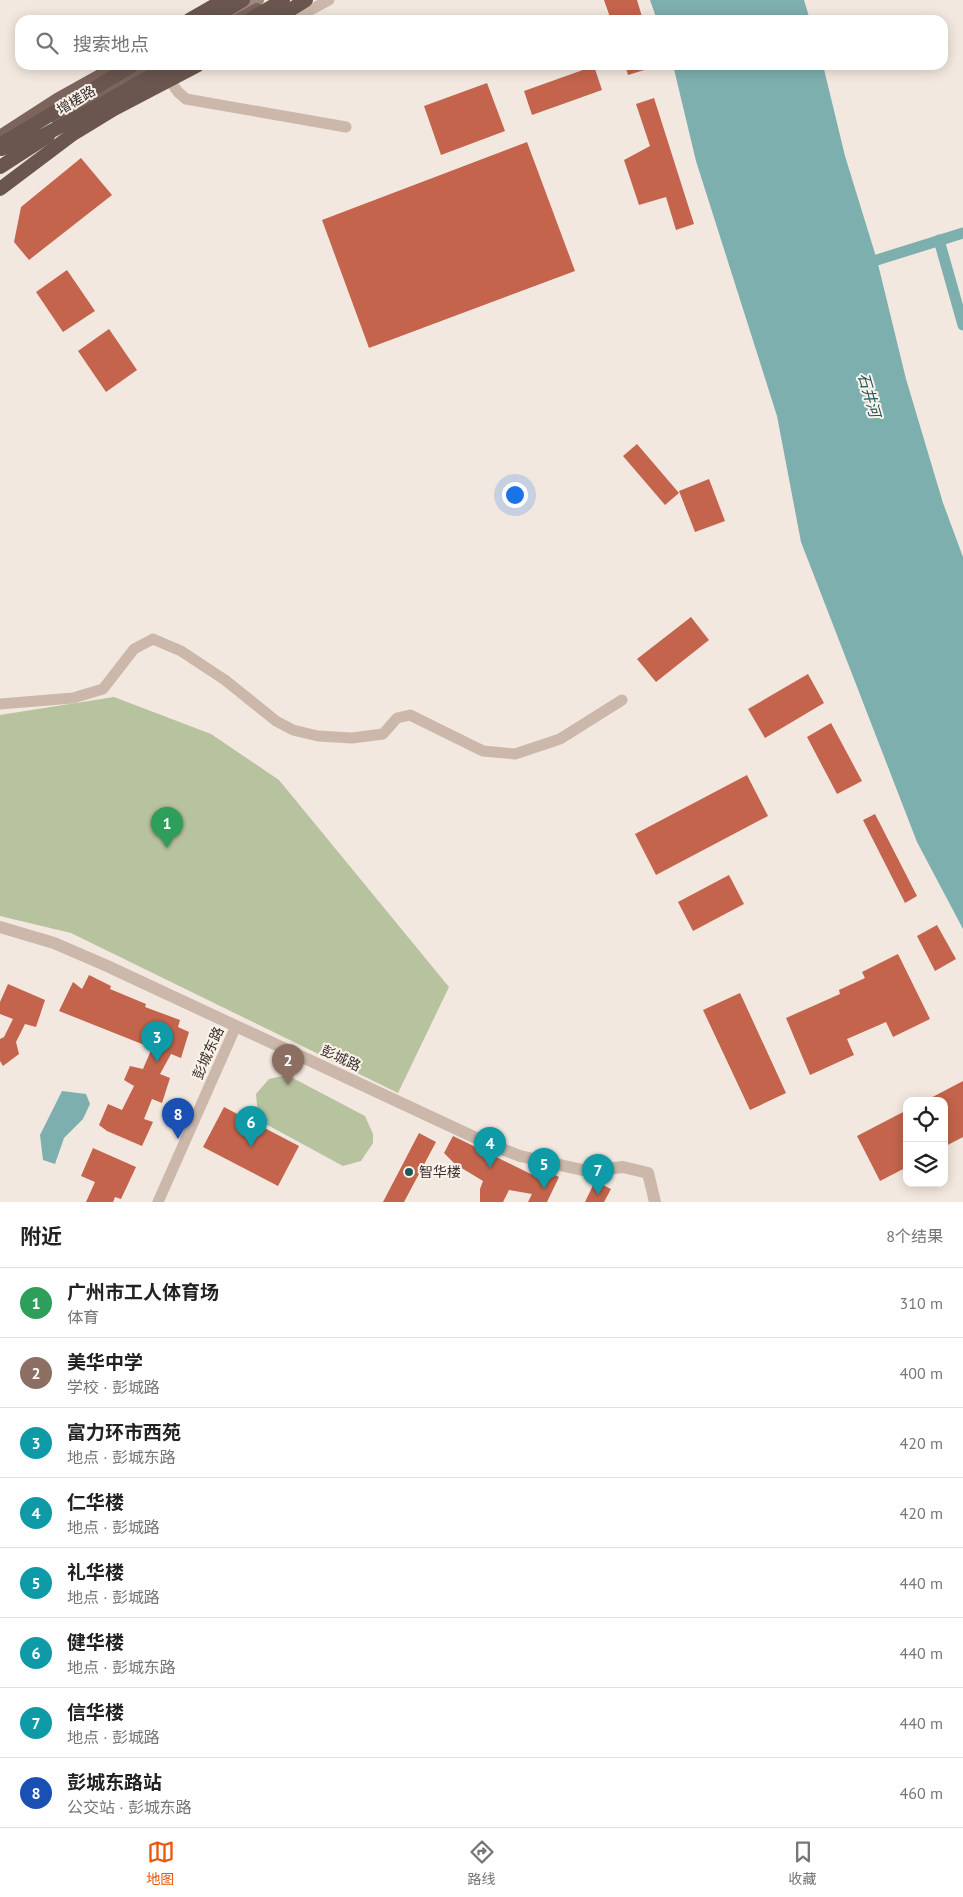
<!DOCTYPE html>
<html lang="zh">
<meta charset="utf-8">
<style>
body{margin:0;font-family:"PT Sans","Noto Sans SC",sans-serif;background:#f2f2f2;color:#222}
.controls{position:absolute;right:15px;bottom:15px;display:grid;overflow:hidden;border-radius:10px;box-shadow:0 2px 12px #0003}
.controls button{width:45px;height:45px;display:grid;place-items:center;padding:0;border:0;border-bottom:1px solid #e0e0e0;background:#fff;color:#222;font:25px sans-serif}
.you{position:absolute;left:514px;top:494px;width:18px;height:18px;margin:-12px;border:4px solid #fff;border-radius:50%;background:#1a73e8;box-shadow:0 0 0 8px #1a73e833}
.badge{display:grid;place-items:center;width:32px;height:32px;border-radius:50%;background:#ea580c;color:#fff;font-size:16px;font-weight:700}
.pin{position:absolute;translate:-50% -41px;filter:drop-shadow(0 1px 2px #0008)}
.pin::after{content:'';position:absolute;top:26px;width:18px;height:15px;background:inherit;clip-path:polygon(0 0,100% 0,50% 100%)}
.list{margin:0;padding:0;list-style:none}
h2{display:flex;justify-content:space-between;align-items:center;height:65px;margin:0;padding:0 20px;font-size:21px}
h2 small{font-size:16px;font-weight:400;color:#767676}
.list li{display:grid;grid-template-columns:32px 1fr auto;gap:15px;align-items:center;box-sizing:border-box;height:70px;padding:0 20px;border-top:1px solid #e0e0e0}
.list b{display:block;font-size:19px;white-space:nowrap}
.list p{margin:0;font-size:16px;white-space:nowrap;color:#767676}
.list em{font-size:16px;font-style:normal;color:#767676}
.icon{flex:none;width:28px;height:28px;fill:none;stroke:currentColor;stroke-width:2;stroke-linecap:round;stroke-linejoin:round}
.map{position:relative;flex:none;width:963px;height:1202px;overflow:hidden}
.search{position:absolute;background:#fff;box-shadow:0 2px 12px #0003;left:15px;right:15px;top:15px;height:55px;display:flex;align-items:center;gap:12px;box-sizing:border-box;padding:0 18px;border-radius:15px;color:#767676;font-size:19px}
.sheet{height:625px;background:#fff}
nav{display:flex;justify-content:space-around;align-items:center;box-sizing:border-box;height:70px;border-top:1px solid #e0e0e0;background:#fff;font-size:14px;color:#767676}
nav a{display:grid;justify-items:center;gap:2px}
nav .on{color:#ea580c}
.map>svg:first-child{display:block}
.green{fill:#b7c29f}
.water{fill:#7eafaf}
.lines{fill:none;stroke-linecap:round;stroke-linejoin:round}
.canal{stroke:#7eafaf;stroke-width:11}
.building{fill:#c4644c}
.minor{stroke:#cbb8ab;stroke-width:11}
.tertiary{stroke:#cbb8ab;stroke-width:12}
.secondary{stroke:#9e877c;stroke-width:12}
.primary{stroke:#7a645b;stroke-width:12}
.trunk{stroke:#6a564e;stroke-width:14}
.trunk-bridge{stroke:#6a564e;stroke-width:14}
.poi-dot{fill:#205859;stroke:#faf3eb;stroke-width:2}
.labels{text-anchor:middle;stroke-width:4;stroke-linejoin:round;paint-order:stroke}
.street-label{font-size:14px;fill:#382e2a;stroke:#faf3eb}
.poi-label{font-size:14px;fill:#382e2a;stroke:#faf3eb;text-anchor:start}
.water-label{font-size:15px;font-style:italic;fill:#205859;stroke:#faf3eb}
</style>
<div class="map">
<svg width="963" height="1202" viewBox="0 0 963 1202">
<rect width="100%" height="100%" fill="#f2e8df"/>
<!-- green -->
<g class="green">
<polygon points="114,697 211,734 279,780 449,987 398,1093 71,933 0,916 0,715"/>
<polygon points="287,1075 365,1116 373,1134 373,1143 361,1161 343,1166 262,1122 258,1116 256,1094 269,1079"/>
</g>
<!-- water -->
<g class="water">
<polygon points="650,0 804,0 810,20 657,20"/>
<polygon points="673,65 823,65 845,156 877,260 906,379 943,503 963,557 963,929 917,842 801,542 777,416 696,161"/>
<polygon points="62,1091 86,1094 90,1104 83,1119 64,1138 55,1164 43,1160 40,1135"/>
</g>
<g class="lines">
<!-- canal -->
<g class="canal">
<polyline points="939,240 963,325"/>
<polyline points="864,264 963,233"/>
</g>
</g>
<!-- building -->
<g class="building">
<polygon points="604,0 637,0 643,20 611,20"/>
<polygon points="625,65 654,65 654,67 628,75"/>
<polygon points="594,66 602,90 532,115 524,91"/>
<polygon points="487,83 505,131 441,155 424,106"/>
<polygon points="654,98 694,224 676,230 666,197 639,205 624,160 650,146 636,104"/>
<polygon points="527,142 575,271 369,348 322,220"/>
<polygon points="81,158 112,195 29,260 14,242 21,207"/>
<polygon points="67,270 95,311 63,332 36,292"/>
<polygon points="109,329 137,370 106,392 78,351"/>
<polygon points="637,444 679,493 665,505 623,456"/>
<polygon points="709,479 725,521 695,532 679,491"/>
<polygon points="691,617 709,640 656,682 637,659"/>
<polygon points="808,674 824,703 765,738 748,709"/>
<polygon points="831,723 862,781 837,794 807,737"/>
<polygon points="747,775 768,816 656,875 635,834"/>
<polygon points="875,814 917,896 905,903 863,820"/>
<polygon points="729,875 744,904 693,931 678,902"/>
<polygon points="937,925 956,959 935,971 917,936"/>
<polygon points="898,954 930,1019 893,1037 886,1022 847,1039 854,1055 810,1075 786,1018 840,994 839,990 865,978 862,972"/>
<polygon points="89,975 111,986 110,989 146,1004 145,1007 180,1020 178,1027 189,1032 181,1058 171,1054 160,1074 170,1078 162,1103 152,1099 144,1119 153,1122 142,1146 107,1131 99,1125 108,1104 122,1110 134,1086 124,1080 130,1066 143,1069 152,1048 59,1011 73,982 82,989"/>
<polygon points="8,984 45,1000 36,1027 25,1024 16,1042 19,1054 3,1066 0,1061 0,1039 4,1037 13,1019 0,1014 0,1002"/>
<polygon points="740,993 786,1093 750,1110 703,1010"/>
<polygon points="963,1081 963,1137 944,1147 944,1101 925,1101"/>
<polygon points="224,1107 299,1146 278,1186 203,1147"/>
<polygon points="907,1110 907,1167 880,1181 857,1136"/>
<polygon points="419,1133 436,1142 404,1202 383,1202"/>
<polygon points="453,1136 539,1178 544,1170 559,1177 547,1202 528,1202 532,1194 509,1190 503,1202 480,1202 480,1189 483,1181 455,1164 444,1153"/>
<polygon points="93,1148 136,1167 121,1199 115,1197 113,1202 86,1202 95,1182 81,1176"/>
<polygon points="595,1181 611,1189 604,1202 585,1202"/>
</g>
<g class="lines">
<!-- minor -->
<g class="minor">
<polyline points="292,20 329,0"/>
<polyline points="165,74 178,92 186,99 346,127"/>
<polyline points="0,704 73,698 103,689 134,649 153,639 181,651 225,680 276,721 293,730 318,736 352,738 383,734 397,718 410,715 483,751 515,754 560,739 622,700"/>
<polyline points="158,1202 236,1026"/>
</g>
<!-- tertiary -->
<polyline class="tertiary" points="0,927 54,943 105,965 491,1145 520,1156 587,1171 623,1167 648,1173 655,1202"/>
<!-- secondary -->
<g class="secondary">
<polyline points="224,20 258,0"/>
<polyline points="163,75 181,65"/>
</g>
<!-- primary -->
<g class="primary">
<polyline points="237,20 257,9"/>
<polyline points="58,122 156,65"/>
<polyline points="0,136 57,99 118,65"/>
</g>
<!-- trunk -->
<g class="trunk">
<polyline points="189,20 224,0"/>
<polyline points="210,20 243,0"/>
<polyline points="249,20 283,0"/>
<polyline points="74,120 170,65"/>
<polyline points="0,167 48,136"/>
</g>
<!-- trunk-bridge -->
<g class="trunk-bridge">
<polyline points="274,20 306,0"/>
<polyline points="0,145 133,65"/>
<polyline points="1,149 44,135 84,114"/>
<polyline points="0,189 73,134 114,109 198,65"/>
</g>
</g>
<!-- markers -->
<circle class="poi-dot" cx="409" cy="1172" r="5"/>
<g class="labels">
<!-- street labels -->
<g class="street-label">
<text transform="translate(76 100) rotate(-31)" y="5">增槎路</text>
<text transform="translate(208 1053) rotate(-66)" y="5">彭城东路</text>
<text transform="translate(341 1058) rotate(25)" y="5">彭城路</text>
</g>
<!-- poi labels -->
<g class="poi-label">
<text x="419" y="1177">智华楼</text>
</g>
<!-- water labels -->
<g class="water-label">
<text transform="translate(869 395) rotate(74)" y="5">石井河</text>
</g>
</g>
</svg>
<div class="controls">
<button><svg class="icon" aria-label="locate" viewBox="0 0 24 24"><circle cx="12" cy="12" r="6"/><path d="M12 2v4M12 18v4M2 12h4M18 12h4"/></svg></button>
<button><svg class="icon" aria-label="layers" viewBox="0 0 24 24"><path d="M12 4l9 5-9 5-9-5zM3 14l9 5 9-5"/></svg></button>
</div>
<div class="you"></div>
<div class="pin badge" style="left:167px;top:848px;background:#2e9e5b">1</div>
<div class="pin badge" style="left:288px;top:1085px;background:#8d6e63">2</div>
<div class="pin badge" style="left:157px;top:1062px;background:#0f9aa8">3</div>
<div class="pin badge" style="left:490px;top:1168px;background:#0f9aa8">4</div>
<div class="pin badge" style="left:544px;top:1189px;background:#0f9aa8">5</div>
<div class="pin badge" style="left:251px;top:1147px;background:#0f9aa8">6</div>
<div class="pin badge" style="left:598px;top:1195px;background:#0f9aa8">7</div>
<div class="pin badge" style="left:178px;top:1139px;background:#1a4fb4">8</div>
<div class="search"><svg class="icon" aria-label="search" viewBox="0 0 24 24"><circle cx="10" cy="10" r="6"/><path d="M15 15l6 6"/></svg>搜索地点</div>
</div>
<section class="sheet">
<h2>附近<small>8个结果</small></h2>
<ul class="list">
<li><span class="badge" style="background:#2e9e5b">1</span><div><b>广州市工人体育场</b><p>体育</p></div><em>310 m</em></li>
<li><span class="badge" style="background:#8d6e63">2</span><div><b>美华中学</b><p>学校 · 彭城路</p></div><em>400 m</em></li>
<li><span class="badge" style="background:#0f9aa8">3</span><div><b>富力环市西苑</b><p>地点 · 彭城东路</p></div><em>420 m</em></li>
<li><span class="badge" style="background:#0f9aa8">4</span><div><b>仁华楼</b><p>地点 · 彭城路</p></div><em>420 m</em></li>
<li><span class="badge" style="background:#0f9aa8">5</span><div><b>礼华楼</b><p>地点 · 彭城路</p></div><em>440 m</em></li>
<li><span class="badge" style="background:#0f9aa8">6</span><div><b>健华楼</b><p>地点 · 彭城东路</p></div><em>440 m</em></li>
<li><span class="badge" style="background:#0f9aa8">7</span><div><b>信华楼</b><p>地点 · 彭城路</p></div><em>440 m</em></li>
<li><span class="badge" style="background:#1a4fb4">8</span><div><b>彭城东路站</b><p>公交站 · 彭城东路</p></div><em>460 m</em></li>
</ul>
</section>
<nav>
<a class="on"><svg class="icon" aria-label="map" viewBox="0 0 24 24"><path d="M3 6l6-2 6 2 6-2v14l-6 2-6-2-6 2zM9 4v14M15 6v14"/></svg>地图</a>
<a><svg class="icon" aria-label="directions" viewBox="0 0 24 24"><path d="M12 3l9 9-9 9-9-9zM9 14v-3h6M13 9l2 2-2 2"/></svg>路线</a>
<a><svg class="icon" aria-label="saved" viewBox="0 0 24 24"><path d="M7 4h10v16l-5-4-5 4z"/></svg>收藏</a>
</nav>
